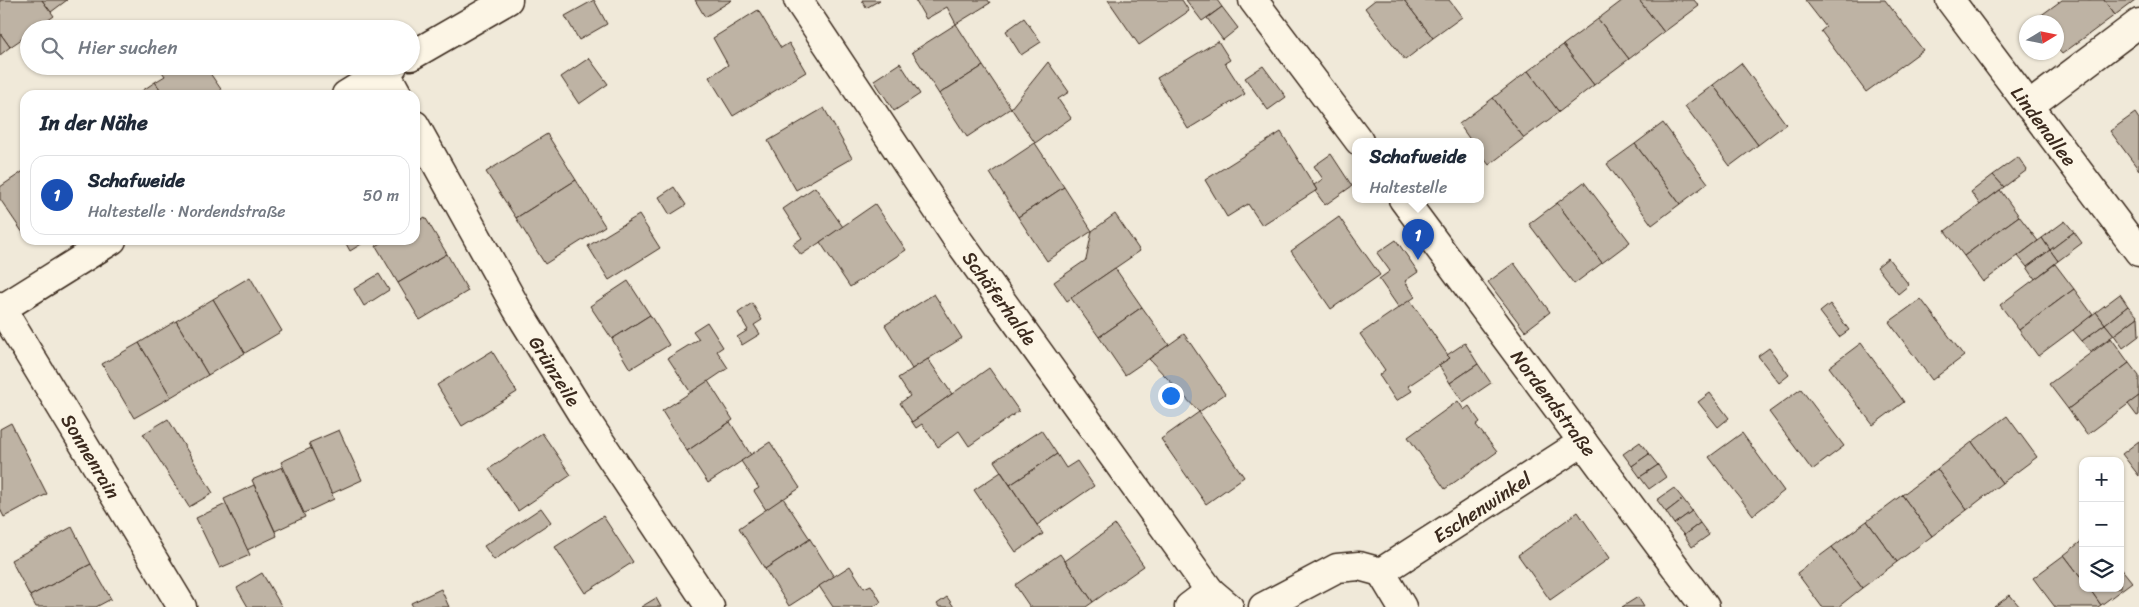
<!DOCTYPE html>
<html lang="de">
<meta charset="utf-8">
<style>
body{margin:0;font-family:Sriracha,sans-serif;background:#f2f2f3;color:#1f2937}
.controls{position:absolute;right:15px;bottom:15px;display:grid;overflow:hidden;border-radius:10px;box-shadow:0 1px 4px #0004}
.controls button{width:45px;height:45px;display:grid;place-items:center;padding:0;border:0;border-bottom:1px solid #e0e1e3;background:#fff;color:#1f2937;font:25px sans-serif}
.compass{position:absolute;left:2019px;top:15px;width:45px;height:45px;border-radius:50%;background:#fff;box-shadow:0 1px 4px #0004;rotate:80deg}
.you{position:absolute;left:1170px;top:395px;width:18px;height:18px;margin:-12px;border:4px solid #fff;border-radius:50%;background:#1a73e8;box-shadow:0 0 0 8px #1a73e833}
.badge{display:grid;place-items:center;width:32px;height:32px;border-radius:50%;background:#d93025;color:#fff;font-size:16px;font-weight:700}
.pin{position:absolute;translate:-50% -41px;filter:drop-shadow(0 1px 2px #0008)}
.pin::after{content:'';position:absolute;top:26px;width:18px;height:15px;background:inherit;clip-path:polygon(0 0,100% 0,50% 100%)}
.popup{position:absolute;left:1352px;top:138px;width:132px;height:65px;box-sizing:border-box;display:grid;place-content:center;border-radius:10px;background:#fff;filter:drop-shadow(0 1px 4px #0005);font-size:16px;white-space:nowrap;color:#747a83}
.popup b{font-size:19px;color:#1f2937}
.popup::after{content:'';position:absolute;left:50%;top:100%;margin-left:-10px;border:10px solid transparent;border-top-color:#fff}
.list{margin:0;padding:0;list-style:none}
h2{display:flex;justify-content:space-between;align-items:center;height:65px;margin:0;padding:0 20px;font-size:21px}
h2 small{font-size:16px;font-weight:400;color:#747a83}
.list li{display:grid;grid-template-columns:32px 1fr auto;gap:15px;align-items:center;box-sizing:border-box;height:80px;margin:0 10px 10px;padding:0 10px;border:1px solid #e0e1e3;border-radius:15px}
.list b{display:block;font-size:19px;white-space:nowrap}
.list p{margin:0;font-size:16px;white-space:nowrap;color:#747a83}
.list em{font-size:16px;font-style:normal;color:#747a83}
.icon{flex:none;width:28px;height:28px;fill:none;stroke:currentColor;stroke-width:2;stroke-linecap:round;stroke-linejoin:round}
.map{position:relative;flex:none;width:2139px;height:607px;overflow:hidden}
.search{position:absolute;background:#fff;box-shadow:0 1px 4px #0004;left:20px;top:20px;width:400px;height:55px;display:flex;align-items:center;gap:12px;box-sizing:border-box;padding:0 18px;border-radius:28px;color:#747a83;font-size:19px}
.panel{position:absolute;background:#fff;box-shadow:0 1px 4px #0004;left:20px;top:90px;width:400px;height:155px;border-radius:15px}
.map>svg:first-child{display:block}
.building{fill:#beb3a4;stroke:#3b2a1e}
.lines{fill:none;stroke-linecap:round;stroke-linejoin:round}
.street-casing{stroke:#3b2a1e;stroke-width:31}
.street{stroke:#fcf5e5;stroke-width:28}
.labels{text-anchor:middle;stroke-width:5;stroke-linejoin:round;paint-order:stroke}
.street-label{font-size:19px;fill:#3b2a1e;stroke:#fcf5e5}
</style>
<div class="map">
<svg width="2139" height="607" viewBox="0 0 2139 607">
<rect width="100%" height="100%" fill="#f0e9d9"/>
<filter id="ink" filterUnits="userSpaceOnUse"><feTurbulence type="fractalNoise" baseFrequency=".02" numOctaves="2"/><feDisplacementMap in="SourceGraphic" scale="10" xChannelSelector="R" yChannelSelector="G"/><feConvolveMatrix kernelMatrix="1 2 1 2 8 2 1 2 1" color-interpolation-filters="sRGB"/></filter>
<g filter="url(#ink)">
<!-- building -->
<g class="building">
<polygon points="0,0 42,0 54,16 36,29 29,29 29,34 10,47 0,33"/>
<polygon points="42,0 67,0 51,12"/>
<polygon points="594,0 607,24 579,40 565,16"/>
<polygon points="695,0 732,0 705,17"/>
<polygon points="862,0 880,0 866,8"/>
<polygon points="915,0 988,0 990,3 956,24 947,7 926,19"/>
<polygon points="1108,0 1182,0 1189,11 1139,45"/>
<polygon points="1186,0 1217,0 1222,7 1202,21"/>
<polygon points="1375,0 1404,0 1433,38 1405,60 1365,8"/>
<polygon points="1404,0 1449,0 1462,17 1433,38"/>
<polygon points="1623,0 1639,0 1664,32 1629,59 1598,19"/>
<polygon points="1639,0 1694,0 1699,6 1664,32"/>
<polygon points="1805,0 1885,0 1923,50 1866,92 1821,31 1826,27"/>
<polygon points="2062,0 2104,0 2115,15 2062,54 2056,47 2056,22 2039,22 2036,19"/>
<polygon points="2104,0 2135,0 2115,15"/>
<polygon points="1222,7 1238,28 1223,40 1207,18"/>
<polygon points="758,10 781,48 789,43 806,72 733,116 709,77 728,65 713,38"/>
<polygon points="1024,18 1041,42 1021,55 1006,31"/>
<polygon points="1598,19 1629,59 1594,85 1563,45"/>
<polygon points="956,24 983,66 939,94 912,52"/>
<polygon points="0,33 10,47 0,55"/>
<polygon points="1218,41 1230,60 1225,63 1245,94 1188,129 1157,78"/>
<polygon points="1563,45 1594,85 1559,112 1528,71"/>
<polygon points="589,58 608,84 579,104 561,77"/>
<polygon points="1048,62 1069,92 1058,99 1071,118 1035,143 1011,108"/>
<polygon points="900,63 920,94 894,111 874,80"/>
<polygon points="1741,63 1786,124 1758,145 1713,85"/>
<polygon points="164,66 205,66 225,95 164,95 155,82 165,76 160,69"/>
<polygon points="983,66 1011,108 967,137 939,94"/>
<polygon points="1263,66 1286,97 1268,110 1245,78"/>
<polygon points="1528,71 1559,112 1524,138 1493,98"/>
<polygon points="155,82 164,95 136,95"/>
<polygon points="1713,85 1758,145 1730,166 1685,106"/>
<polygon points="1493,98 1524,138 1489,165 1480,153 1480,141 1471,141 1459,124"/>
<polygon points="824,108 852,158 796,190 768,141"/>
<polygon points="2135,113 2139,119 2139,170 2110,131"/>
<polygon points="1663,123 1708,183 1680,204 1635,144"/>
<polygon points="1281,132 1317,190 1262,225 1248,204 1227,217 1205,180"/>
<polygon points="547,134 576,180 516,218 486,172"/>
<polygon points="1035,143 1064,187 1018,217 990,173"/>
<polygon points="1635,144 1680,204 1652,225 1607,164"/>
<polygon points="1331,154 1352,186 1325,205 1315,191 1317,190 1314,185 1323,179 1314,166"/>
<polygon points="2018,157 2027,170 2004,187 1993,175"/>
<polygon points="25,170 25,236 0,199 0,187"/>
<polygon points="1993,175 2004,187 1980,205 1971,192"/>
<polygon points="576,180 605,226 545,264 516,218"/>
<polygon points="1584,182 1630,242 1602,263 1557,203"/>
<polygon points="674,187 686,205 670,215 659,197"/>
<polygon points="815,187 843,227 801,255 793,244 802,238 783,209"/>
<polygon points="1064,187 1092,231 1047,261 1018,217"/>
<polygon points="2000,190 2019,216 1964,256 1945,231"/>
<polygon points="1557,203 1602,263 1574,284 1529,224"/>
<polygon points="875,204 906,250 850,287 820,242"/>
<polygon points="1115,214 1140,251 1067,301 1054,282 1086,260 1092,231"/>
<polygon points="639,215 660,248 609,280 588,246"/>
<polygon points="2019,216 2038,241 1983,282 1964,256"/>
<polygon points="425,217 447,254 398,283 376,246 387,240 415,240 415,223"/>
<polygon points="1339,217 1380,275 1331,309 1291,251"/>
<polygon points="2065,221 2074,232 2050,250 2042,238"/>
<polygon points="2074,232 2082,243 2058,261 2050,250"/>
<polygon points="2042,238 2050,250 2027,267 2018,256"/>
<polygon points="344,240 368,240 350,251"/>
<polygon points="1396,240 1418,272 1405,281 1415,297 1399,308 1379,279 1390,271 1377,253"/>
<polygon points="2050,250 2058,261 2035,279 2027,267"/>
<polygon points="447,254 468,291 420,320 398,283"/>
<polygon points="1888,258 1909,285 1898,294 1877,267"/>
<polygon points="1514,263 1550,312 1525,331 1488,282"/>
<polygon points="2055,264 2074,289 2019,330 2000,305"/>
<polygon points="1115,268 1142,307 1099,337 1071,298"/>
<polygon points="379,274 389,290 364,306 354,289"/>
<polygon points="250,277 282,331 245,353 213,299"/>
<polygon points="628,281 650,315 612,339 590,306"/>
<polygon points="2074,289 2093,315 2038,356 2019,330"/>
<polygon points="934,294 962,338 912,369 885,325"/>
<polygon points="2120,294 2128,306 2105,324 2096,312"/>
<polygon points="213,299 245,353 208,375 176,321"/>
<polygon points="1921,299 1964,356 1932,380 1889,322"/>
<polygon points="1410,300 1450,358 1408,386 1412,391 1396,401 1379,375 1385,370 1360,334"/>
<polygon points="752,303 762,320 754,325 760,334 742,345 737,337 748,330 738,313"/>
<polygon points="1830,304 1849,330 1839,337 1820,312"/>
<polygon points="2128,306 2138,317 2114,335 2105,324"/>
<polygon points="1142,307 1169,345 1125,375 1099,337"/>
<polygon points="2096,312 2105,324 2082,341 2073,330"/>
<polygon points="650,315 669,345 630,369 612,339"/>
<polygon points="2138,317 2139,336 2123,348 2114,335"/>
<polygon points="176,321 208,375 171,397 139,343"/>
<polygon points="707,322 723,347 717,351 728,368 691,393 668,358 699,339 693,331"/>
<polygon points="2105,324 2114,335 2090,352 2082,341"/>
<polygon points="1184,334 1225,394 1199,412 1149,359"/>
<polygon points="2111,338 2129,363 2068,409 2049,384"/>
<polygon points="139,343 171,397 134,418 102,364"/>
<polygon points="1465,343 1478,364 1450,383 1439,365 1450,358 1447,355"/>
<polygon points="1861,343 1904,402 1873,425 1829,367"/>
<polygon points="1769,348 1789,375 1779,383 1758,356"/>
<polygon points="492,351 517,392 462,426 437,385"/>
<polygon points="928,359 952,394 912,422 900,403 910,396 898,378"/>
<polygon points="2129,363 2139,376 2139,396 2087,435 2068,409"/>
<polygon points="1478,364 1491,383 1463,402 1450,383"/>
<polygon points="989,368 1019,411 969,446 959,431 938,447 922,424 916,428 912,422"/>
<polygon points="708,381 733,420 687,451 662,411"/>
<polygon points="1801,389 1844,446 1812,470 1769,412"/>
<polygon points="1710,393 1729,418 1718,427 1698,402"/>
<polygon points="2139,396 2139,415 2137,416 2128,404"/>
<polygon points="1458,401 1464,410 1469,406 1480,422 1476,425 1497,452 1445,489 1408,437"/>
<polygon points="1199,412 1244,477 1206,504 1161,439"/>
<polygon points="2007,416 2037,457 2002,483 1972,442"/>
<polygon points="168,419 213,493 189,507 143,434"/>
<polygon points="730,422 751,455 708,483 687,451"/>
<polygon points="11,423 47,494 4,517 0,509 0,429"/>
<polygon points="339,430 362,480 331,494 309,443"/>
<polygon points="1041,430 1057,454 1010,485 994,461"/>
<polygon points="542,433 571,475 518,511 489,469"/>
<polygon points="1742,433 1784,491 1753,515 1709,457"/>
<polygon points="2139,441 2139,476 2122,454"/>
<polygon points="770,442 800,488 766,510 754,491 759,488 741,461"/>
<polygon points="1640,442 1649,454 1632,466 1623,454"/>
<polygon points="1972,442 2002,483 1967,510 1937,469"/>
<polygon points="311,448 334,499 304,513 281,462"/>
<polygon points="1057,454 1066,468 1077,461 1094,486 1037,525 1010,485"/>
<polygon points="1649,454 1658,465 1640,477 1632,466"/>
<polygon points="1658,465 1666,477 1649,489 1640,477"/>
<polygon points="282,467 305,517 275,531 252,480"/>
<polygon points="1937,469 1967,510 1932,536 1902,495"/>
<polygon points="1001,472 1043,534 1016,552 974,490"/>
<polygon points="254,485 277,536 247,550 224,499"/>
<polygon points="1674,488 1683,499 1666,512 1657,500"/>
<polygon points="1902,495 1932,536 1897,562 1867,521"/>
<polygon points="783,498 810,539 765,569 739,528"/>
<polygon points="1683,499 1692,511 1674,524 1666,512"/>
<polygon points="226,504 250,555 220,568 196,518"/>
<polygon points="541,508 551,522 494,560 484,546"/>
<polygon points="1692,511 1700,523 1684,535 1674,524"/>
<polygon points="1578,512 1610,558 1550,600 1518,555"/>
<polygon points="603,516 633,562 585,593 555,547"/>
<polygon points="1867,521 1897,562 1862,588 1832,547"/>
<polygon points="1700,523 1709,535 1692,547 1684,535"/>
<polygon points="1115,525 1144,566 1093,602 1065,561"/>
<polygon points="72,527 91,564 30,596 11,560"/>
<polygon points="810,539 834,577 789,606 765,569"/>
<polygon points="2083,540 2083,580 2064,555"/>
<polygon points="1832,547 1862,588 1838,607 1822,607 1797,573"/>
<polygon points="1060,554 1093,602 1086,607 1030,607 1015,585"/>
<polygon points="2064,555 2083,580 2083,588 2089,588 2101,605 2098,607 2055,607 2033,578"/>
<polygon points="91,564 111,599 96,607 36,607 30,596"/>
<polygon points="850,566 864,588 871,585 881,602 873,607 833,607 819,586"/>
<polygon points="2120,567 2132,582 2101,605 2089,588 2120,588"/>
<polygon points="262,573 282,607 248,607 237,588"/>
<polygon points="441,589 449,607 413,607 411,603"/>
<polygon points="2010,595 2020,607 1994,607"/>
<polygon points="947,597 954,607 939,607 937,604"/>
<polygon points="1638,597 1644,607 1622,607"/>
<polygon points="656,598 661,607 641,607"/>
</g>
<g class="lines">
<defs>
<g id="street">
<polyline points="798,0 955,236 1210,591"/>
<polyline points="1253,0 1359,141"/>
<polyline points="1950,0 2139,252"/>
<polyline points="411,56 508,0"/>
<polyline points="385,71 398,95"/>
<polyline points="346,95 393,66"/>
<polyline points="2029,106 2139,23"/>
<polyline points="415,125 517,309 582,414 710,607"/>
<polyline points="1403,199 1705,607"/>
<polyline points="0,306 182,607"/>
<polyline points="0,310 112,240"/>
<polyline points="1381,572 1402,607"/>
<polyline points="1189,607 1210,591 1229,607"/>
<polyline points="1263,607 1337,568 1359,566 1381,572 1583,442"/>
</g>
</defs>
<!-- street casing -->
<use href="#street" class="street-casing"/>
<!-- street -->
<use href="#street" class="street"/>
</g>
</g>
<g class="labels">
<!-- street labels -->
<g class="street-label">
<text transform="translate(2044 126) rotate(53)" y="7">Lindenallee</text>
<text transform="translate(1000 298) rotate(54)" y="7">Schäferhalde</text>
<text transform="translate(555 371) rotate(58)" y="7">Grünzeile</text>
<text transform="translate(1554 403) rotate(53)" y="7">Nordendstraße</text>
<text transform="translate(91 456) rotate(59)" y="7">Sonnenrain</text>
<text transform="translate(1482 507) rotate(-33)" y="7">Eschenwinkel</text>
</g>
</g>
</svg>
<div class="controls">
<button>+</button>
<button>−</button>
<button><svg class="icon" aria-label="layers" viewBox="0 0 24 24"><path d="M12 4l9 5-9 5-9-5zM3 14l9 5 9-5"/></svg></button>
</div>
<svg class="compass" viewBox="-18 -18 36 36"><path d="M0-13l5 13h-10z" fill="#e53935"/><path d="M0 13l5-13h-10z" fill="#747a83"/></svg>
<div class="you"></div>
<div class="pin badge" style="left:1418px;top:260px;background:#1a4fb4">1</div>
<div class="popup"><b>Schafweide</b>Haltestelle</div>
<div class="search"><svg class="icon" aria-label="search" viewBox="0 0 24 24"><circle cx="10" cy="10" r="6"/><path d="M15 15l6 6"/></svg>Hier suchen</div>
<section class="panel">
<h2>In der Nähe<small></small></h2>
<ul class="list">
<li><span class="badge" style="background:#1a4fb4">1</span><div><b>Schafweide</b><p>Haltestelle · Nordendstraße</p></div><em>50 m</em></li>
</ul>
</section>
</div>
